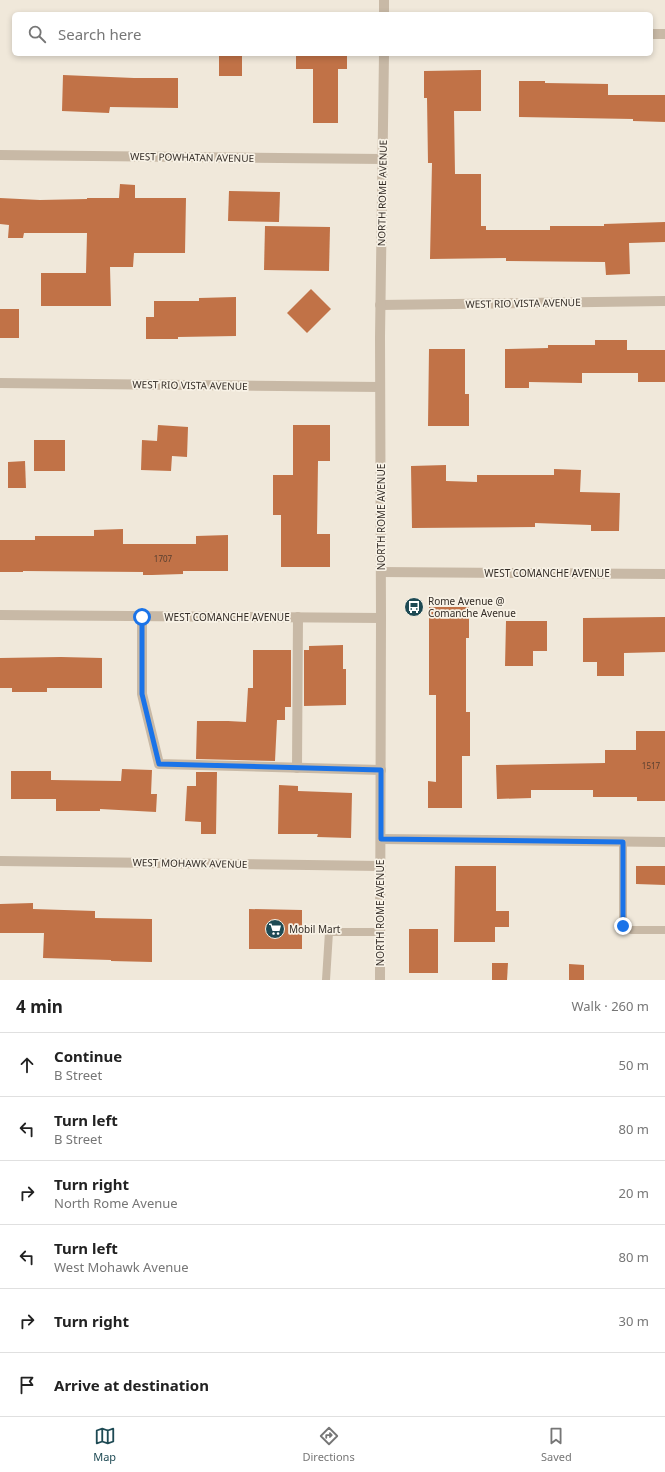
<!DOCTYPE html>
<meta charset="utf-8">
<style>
body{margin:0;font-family:"Noto Sans",sans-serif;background:#f6f6f6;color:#222}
.stop{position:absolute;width:12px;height:12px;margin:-9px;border:3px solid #1a73e8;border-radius:50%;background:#fff}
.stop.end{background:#1a73e8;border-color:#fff;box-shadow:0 1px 4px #0008}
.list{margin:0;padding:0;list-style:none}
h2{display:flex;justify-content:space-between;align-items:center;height:52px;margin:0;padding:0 16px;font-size:17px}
h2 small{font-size:13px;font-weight:400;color:#767676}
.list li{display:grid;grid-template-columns:26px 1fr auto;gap:12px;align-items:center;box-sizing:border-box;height:64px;padding:0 16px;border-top:1px solid #e0e0e0}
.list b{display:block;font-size:15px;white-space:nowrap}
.list p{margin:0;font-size:13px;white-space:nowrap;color:#767676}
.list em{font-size:13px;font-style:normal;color:#767676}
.icon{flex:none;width:22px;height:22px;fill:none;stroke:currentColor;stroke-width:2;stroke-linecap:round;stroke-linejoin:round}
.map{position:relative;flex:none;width:665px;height:980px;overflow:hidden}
.search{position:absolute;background:#fff;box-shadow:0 2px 6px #0003;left:12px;right:12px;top:12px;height:44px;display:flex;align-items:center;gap:10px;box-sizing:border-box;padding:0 14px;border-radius:6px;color:#767676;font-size:15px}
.sheet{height:436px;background:#fff}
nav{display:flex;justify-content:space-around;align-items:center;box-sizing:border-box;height:56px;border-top:1px solid #e0e0e0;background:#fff;font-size:11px;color:#767676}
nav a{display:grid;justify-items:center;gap:2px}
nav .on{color:#1e4a54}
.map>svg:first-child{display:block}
.building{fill:#c17247}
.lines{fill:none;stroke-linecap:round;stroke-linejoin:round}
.service{stroke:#c8b9a6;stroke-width:8}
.minor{stroke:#c8b9a6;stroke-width:10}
.tertiary{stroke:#c8b9a6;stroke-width:10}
.route{stroke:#1a73e8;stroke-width:5}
.labels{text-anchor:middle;stroke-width:3.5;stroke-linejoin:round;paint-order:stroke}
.number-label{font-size:8px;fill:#573e2f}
.street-label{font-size:10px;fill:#342d27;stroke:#f8f2e6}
.poi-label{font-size:10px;fill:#342d27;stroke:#f8f2e6;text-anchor:start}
</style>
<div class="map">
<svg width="665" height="980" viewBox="0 0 665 980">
<rect width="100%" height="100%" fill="#f0e8da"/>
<!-- building -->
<g class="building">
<rect x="219" y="54" width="23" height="22"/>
<polygon points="296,54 347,54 347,69 338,69 338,123 313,123 313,69 296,69"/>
<polygon points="481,70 481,111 454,111 455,174 481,174 481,226 486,226 486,230 550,230 550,226 604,226 604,224 665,222 665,242 629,243 630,274 606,275 605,262 506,261 506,258 430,259 432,163 428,163 427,98 424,98 424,71"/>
<polygon points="63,75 134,78 178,78 178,108 110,107 109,113 62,111"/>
<polygon points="519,81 545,81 545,83 608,84 608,95 665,95 665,122 633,121 633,119 519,117"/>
<polygon points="120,184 135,185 135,198 186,198 185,253 134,253 133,267 110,267 111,306 41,306 41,273 86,273 87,233 24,233 23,238 8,238 9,225 0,224 0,198 40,200 87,199 87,198 119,198"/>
<polygon points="229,191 280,192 279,222 228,221"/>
<polygon points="265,226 330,227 329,271 264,270"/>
<polygon points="311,289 331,309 307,333 287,313"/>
<polygon points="236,297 236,336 178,337 178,339 146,339 146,317 154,317 154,301 199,301 199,298"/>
<rect x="0" y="309" width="19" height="29"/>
<polygon points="595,340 627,340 627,350 665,350 665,382 638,382 638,373 582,373 582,383 529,382 529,388 505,388 505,349 548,348 548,345 595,345"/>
<polygon points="429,349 465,349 465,394 469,394 469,426 428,426"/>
<polygon points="158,425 188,427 187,457 172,456 171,471 141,470 142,440 157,441"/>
<polygon points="293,425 330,425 330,461 318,461 317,534 330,534 330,567 281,567 281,515 273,515 273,475 293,475"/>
<rect x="34" y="440" width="31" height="31"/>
<polygon points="25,461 26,488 8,488 8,462"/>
<polygon points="446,465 446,481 477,482 477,475 554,475 554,469 581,470 580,492 620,493 619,531 591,531 591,525 535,523 535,527 412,528 411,466"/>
<polygon points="123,529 123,544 196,544 196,536 228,535 228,571 183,571 183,574 152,575 143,575 143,572 23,571 23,572 0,572 0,540 35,540 35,536 94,536 94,530"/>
<polygon points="429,607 469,607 469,638 466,638 466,712 470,712 470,756 462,756 462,808 428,808 428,781 436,782 436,695 429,695"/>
<polygon points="665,617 665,652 624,653 624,676 597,676 597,662 583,662 583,618"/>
<polygon points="506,621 547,621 547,651 533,651 533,666 505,666"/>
<polygon points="343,645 343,669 346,669 346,705 304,706 304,650 309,650 309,646"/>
<polygon points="253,650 291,650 291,707 285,707 285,720 277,720 275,761 196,759 197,721 228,721 246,722 248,688 253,688"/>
<polygon points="61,657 102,658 102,688 47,688 47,692 12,692 12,688 0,688 0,658"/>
<polygon points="636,731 665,731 665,801 637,801 637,797 593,797 593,790 531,790 531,798 497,799 496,765 605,763 605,750 636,750"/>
<polygon points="122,769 152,770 151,794 157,794 156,812 100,809 100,811 56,811 56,799 11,799 11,771 51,771 51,780 121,781"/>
<polygon points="196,772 217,772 216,834 201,834 201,822 185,821 187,786 196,786"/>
<polygon points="279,785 298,786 298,791 352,793 351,838 317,837 318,834 278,834"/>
<polygon points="455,866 496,866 496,911 509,911 509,927 495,927 495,942 454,942"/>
<polygon points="636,866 665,866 665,885 636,884"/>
<polygon points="33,903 33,909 95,911 95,918 152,919 152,962 111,961 111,960 43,958 44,933 0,933 0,904"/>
<polygon points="249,909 302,910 302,949 249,949"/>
<rect x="409" y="929" width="29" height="44"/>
<polygon points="492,963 508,963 507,980 492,980"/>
<polygon points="569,964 584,965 584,980 569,980"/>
</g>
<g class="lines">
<!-- service -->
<g class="service">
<polyline points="623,842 623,926 631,930 665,930"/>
<polyline points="326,980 329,932 380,932"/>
</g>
<!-- minor -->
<g class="minor">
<polyline points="651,34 665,34"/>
<polyline points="0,155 383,159"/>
<polyline points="380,305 665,301"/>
<polyline points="0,383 380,387"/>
<polyline points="381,572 665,574"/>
<polyline points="0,615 381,618"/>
<polyline points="142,617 142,694 159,764 381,770"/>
<polyline points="297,768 298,617"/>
<polyline points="381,839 665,842"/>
<polyline points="0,861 380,866"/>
</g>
<!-- tertiary -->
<g class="tertiary">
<polyline points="384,14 384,0"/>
<polyline points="380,980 381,618 380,337 384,54"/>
</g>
</g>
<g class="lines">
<!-- route -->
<polyline class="route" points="142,617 142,694 159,764 381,770 381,839 623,842 623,926"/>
</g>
<!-- icons -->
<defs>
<symbol id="bus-disc" viewBox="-11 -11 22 22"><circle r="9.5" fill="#1e4a54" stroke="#f8f2e6"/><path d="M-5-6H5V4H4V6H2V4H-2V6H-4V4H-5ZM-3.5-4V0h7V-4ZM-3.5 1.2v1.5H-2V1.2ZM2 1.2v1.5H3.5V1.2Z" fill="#fff"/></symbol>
<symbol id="supermarket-disc" viewBox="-11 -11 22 22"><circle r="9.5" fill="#1e4a54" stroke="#f8f2e6"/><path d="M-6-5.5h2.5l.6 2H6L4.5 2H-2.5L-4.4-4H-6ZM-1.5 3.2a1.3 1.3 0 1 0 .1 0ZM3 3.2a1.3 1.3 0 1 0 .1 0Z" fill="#fff"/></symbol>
</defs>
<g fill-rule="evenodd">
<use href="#bus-disc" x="403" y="596" width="22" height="22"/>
<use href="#supermarket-disc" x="264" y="918" width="22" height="22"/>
</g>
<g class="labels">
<!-- number labels -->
<g class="number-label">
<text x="163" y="562">1707</text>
<text x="651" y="769">1517</text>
</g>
<!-- street labels -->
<g class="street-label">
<text transform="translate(192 157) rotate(1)" y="4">WEST POWHATAN AVENUE</text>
<text transform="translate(382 193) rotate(-89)" y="4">NORTH ROME AVENUE</text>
<text transform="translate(523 303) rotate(-1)" y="4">WEST RIO VISTA AVENUE</text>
<text transform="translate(190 385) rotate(1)" y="4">WEST RIO VISTA AVENUE</text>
<text transform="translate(381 517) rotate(-90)" y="4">NORTH ROME AVENUE</text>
<text x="547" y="577">WEST COMANCHE AVENUE</text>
<text x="227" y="621">WEST COMANCHE AVENUE</text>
<text transform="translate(190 863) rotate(1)" y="4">WEST MOHAWK AVENUE</text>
<text transform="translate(380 913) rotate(-90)" y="4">NORTH ROME AVENUE</text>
</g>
<!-- poi labels -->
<g class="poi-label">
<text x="428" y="605">Rome Avenue @<tspan x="428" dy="12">Comanche Avenue</tspan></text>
<text x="289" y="933">Mobil Mart</text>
</g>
</g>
</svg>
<div class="stop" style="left:142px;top:617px"></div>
<div class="stop end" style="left:623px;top:926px"></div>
<div class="search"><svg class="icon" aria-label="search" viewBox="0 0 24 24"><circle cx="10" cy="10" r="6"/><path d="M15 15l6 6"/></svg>Search here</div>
</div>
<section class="sheet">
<h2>4 min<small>Walk · 260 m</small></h2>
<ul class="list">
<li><svg class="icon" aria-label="ahead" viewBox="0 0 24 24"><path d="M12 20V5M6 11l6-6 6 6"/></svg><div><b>Continue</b><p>B Street</p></div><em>50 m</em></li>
<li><svg class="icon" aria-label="left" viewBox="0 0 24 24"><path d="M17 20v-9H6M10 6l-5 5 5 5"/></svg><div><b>Turn left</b><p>B Street</p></div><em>80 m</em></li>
<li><svg class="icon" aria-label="right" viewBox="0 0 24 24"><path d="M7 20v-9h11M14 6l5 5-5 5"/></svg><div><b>Turn right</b><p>North Rome Avenue</p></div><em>20 m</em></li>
<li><svg class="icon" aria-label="left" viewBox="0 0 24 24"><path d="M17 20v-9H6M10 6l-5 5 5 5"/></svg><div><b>Turn left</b><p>West Mohawk Avenue</p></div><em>80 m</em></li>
<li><svg class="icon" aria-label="right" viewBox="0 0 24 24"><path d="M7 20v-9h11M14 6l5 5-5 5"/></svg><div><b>Turn right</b></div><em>30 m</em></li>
<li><svg class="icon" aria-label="arrive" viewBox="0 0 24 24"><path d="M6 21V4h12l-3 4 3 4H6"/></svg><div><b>Arrive at destination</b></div></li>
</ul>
</section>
<nav>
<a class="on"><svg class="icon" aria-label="map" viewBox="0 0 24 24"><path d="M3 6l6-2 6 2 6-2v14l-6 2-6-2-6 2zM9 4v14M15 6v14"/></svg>Map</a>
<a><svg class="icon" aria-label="directions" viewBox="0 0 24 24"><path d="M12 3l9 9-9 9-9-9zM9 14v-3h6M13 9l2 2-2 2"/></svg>Directions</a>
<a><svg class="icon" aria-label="saved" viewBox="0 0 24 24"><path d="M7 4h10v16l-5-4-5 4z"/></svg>Saved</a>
</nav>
